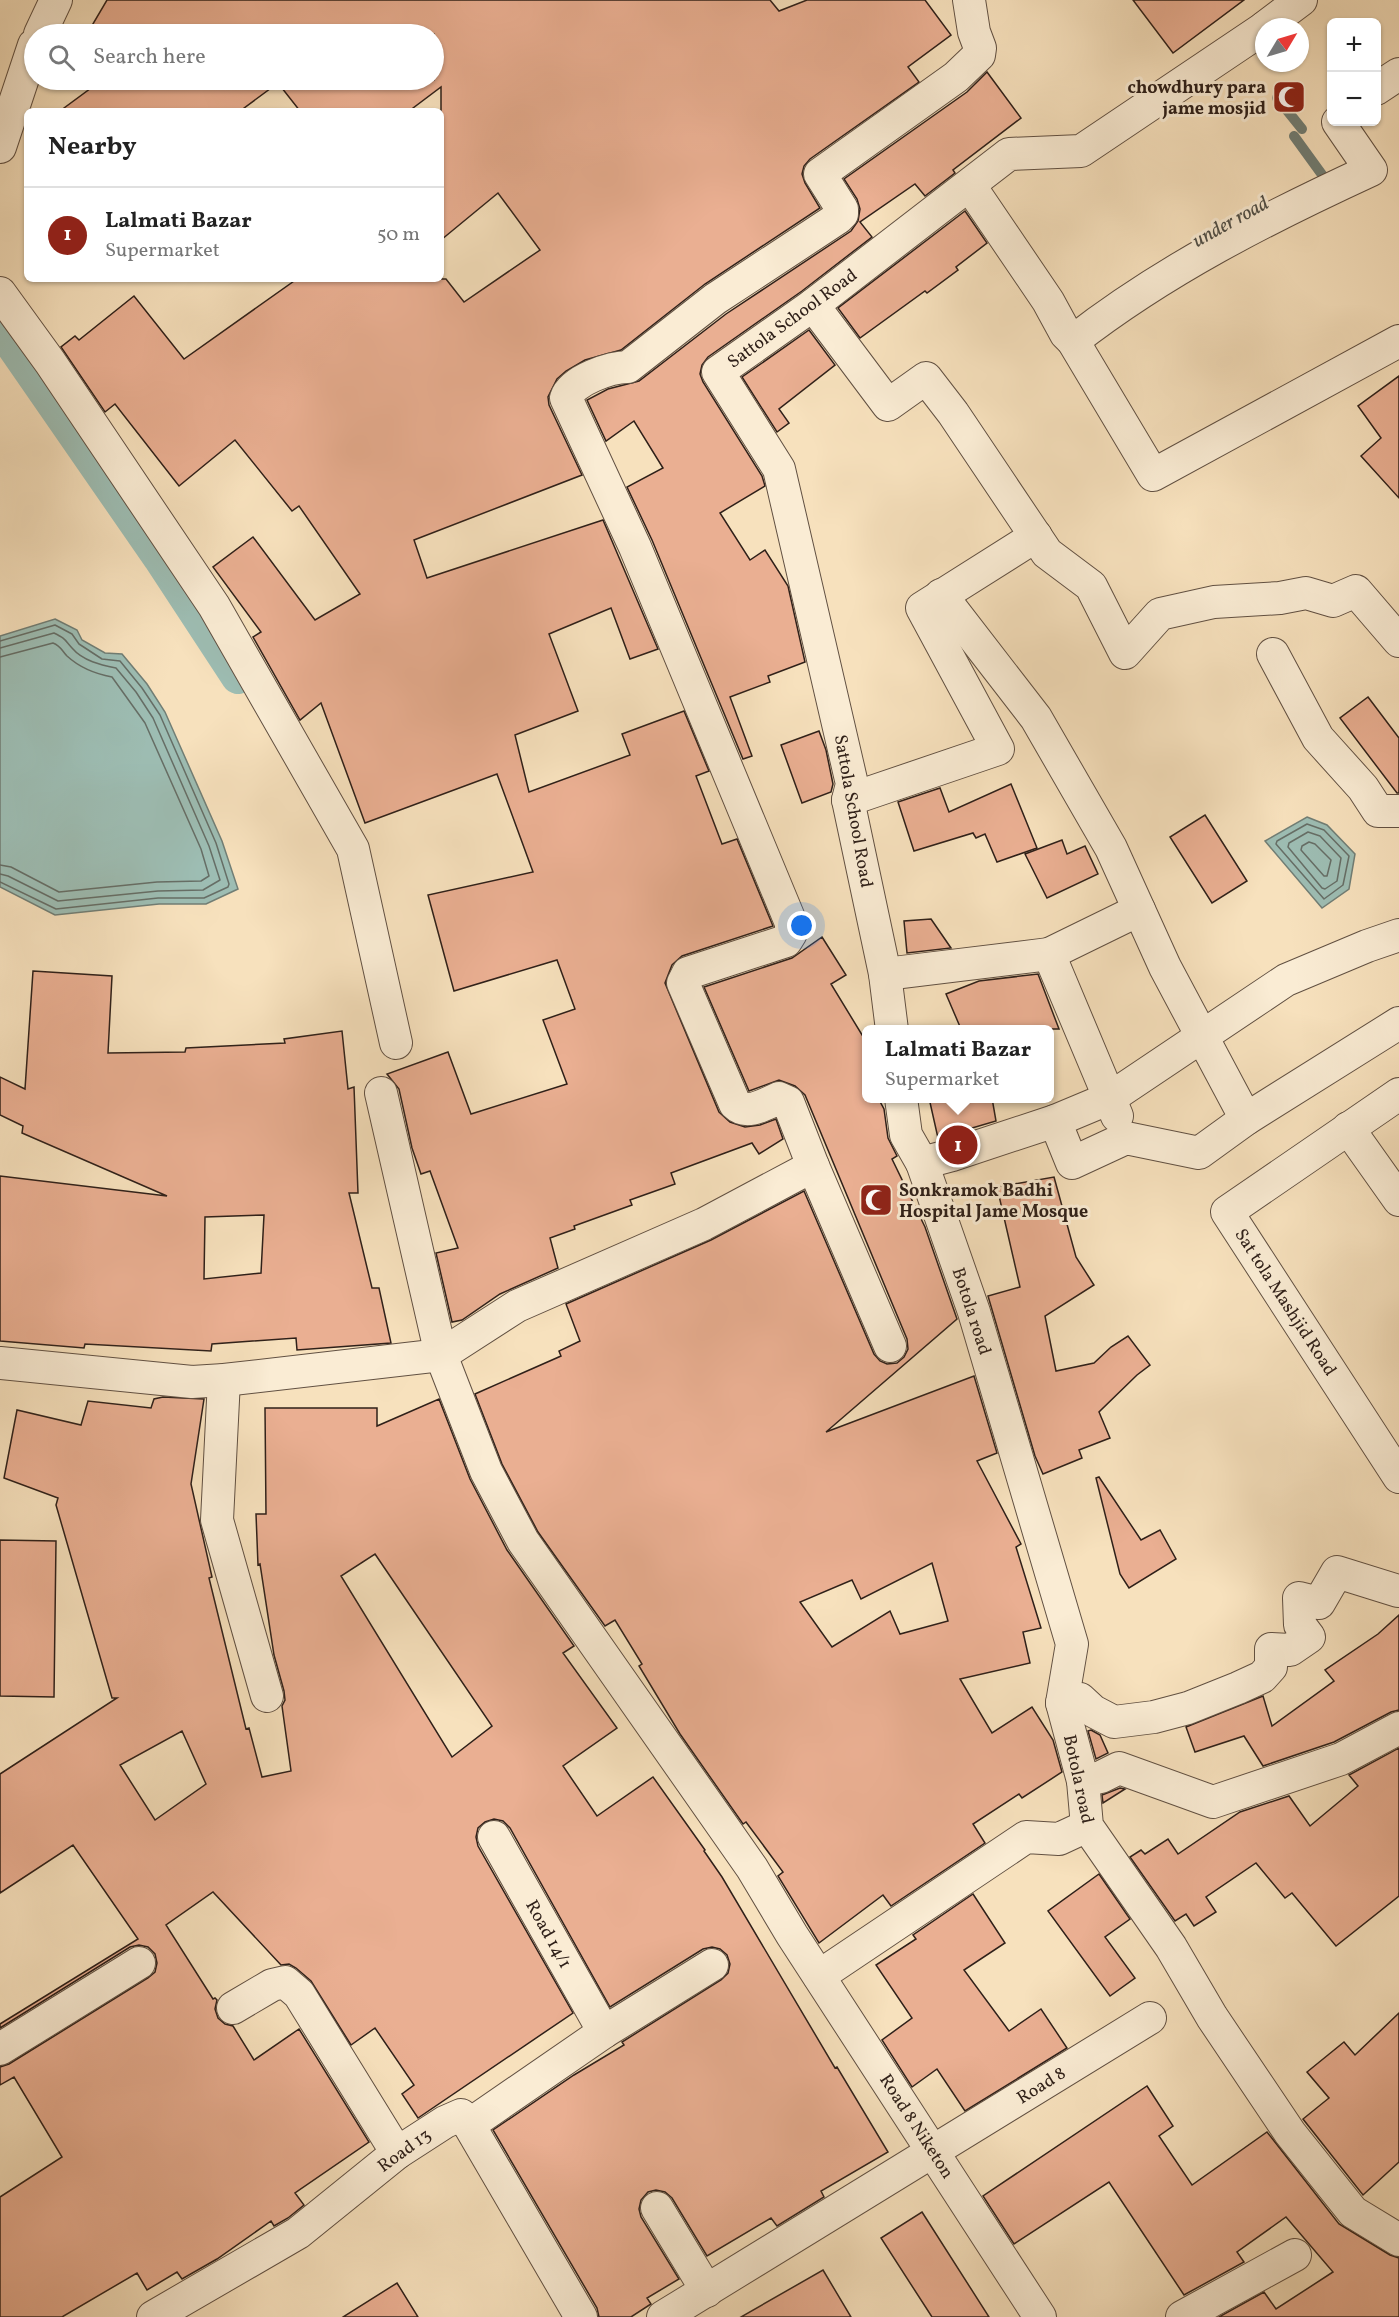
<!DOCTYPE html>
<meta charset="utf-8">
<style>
body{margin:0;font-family:Vollkorn,serif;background:#f2f2f2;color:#222}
.controls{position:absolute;right:18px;top:18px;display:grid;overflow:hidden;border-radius:9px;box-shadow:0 2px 4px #0004}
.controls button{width:54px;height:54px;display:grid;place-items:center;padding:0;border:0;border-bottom:2px solid #e0e0e0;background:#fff;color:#222;font:30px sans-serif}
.compass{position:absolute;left:1255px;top:18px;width:54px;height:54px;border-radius:50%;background:#fff;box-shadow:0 2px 4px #0004;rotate:52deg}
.you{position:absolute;left:802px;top:926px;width:21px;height:21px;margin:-15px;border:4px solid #fff;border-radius:50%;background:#1a73e8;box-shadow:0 0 0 9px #1a73e833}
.badge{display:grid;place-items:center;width:39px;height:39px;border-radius:50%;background:#8f2418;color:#fff;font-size:20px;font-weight:700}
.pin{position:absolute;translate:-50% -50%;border:3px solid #fff;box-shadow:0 2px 6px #0006}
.popup{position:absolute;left:862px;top:1025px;width:192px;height:78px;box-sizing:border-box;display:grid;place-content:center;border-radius:9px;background:#fff;filter:drop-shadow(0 2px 4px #0005);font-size:20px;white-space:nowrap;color:#767676}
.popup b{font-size:22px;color:#222}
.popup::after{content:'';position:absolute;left:50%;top:100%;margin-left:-12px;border:12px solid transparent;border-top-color:#fff}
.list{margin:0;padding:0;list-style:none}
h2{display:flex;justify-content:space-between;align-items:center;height:78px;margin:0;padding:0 24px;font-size:26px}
h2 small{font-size:20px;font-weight:400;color:#767676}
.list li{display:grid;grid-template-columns:39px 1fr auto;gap:18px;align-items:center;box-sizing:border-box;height:96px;padding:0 24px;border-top:2px solid #e0e0e0}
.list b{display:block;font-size:22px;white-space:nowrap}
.list p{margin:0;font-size:20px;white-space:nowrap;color:#767676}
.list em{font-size:20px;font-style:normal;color:#767676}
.icon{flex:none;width:33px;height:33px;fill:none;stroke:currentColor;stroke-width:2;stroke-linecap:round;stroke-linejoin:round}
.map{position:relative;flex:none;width:1399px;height:2317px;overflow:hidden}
.search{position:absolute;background:#fff;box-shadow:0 2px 4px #0004;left:24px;top:24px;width:420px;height:66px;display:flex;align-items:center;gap:15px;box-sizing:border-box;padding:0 21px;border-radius:33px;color:#767676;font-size:22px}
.panel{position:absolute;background:#fff;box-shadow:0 2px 4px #0004;left:24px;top:108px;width:420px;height:174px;border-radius:9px}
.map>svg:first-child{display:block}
.water{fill:#9dbdb3;stroke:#717e75;stroke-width:1.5}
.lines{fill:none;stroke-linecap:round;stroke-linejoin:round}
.shore{stroke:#666e66;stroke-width:1.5}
.stream{stroke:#717e75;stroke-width:10}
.canal{stroke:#9dbdb3;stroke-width:34}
.building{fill:#eaaf92;stroke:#2f2019;stroke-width:1.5;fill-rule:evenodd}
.minor-casing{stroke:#615042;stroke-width:34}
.minor{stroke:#faecd4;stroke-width:32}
.labels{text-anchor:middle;stroke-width:6;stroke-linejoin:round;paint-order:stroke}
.poi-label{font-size:18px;font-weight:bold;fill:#2f2019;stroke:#faecd4;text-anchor:end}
.street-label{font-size:18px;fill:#2f2019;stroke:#faecd4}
.water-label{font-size:20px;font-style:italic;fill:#504f47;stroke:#faecd4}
</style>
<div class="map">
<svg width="1399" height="2317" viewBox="0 0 1399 2317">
<rect width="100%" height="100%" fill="#f7e1bd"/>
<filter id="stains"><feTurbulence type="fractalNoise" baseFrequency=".00333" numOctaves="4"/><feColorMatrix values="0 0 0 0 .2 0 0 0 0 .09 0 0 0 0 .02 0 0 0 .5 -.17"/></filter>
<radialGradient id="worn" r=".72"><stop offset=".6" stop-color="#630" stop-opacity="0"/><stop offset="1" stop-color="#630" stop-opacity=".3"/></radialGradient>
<!-- water -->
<g class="water">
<polygon points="55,619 77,630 82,640 105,653 122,654 147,684 165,712 222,841 238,889 206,904 159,904 55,915 0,887 0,636"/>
<polygon points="1307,817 1327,825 1355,854 1349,889 1322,908 1265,841"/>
</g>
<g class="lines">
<!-- shore -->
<g class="shore">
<polyline points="0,641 55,625 72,634 79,644 102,659 120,661 142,688 160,715 216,843 229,884 228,887 204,898 158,898 56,909 0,882"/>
<path d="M0,648l54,-15c12,6 10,6 18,15 11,13 29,17 44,20l20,24 17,26 56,128 11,34 -17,10 -45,1 -100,10 -50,-25 -8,-2"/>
<path d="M0,657l53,-14c8,3 9,8 14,13 13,12 29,18 45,21l33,46 56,126 8,27 -8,5 -44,1 -98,10 -48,-25 -11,-2"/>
<polygon points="1307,824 1324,830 1349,856 1343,885 1324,899 1276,844 1277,841"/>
<polygon points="1308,832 1320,836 1341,858 1337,881 1325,889 1322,888 1288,847 1289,843"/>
<polygon points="1309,842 1315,844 1331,860 1327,876 1324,876 1301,850 1302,846"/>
</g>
<!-- stream -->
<g class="stream">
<polyline points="1277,98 1302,129"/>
<polyline points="1294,136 1331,187"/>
</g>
<!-- canal -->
<polyline class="canal" points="0,327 160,558 238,677"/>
</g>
<!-- building -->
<g class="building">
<polygon points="107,0 770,0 779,11 807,0 925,0 951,35 908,67 919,82 810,159 804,166 802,174 805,183 820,208 705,284 621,350 585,360 566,371 557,379 548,397 549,405 582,475 414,540 427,578 603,520 658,649 630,659 611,608 549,634 578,711 515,735 529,792 630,755 622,734 684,711 709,771 696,776 722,844 737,839 773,926 682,956 672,965 665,983 719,1112 730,1122 745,1127 760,1125 776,1119 783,1139 759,1154 752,1143 671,1173 675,1184 630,1200 632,1205 574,1226 575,1229 550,1238 558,1268 500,1294 462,1320 452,1322 436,1253 458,1248 430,1171 421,1174 412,1148 399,1089 387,1074 448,1052 471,1114 567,1084 543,1020 575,1009 557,960 454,991 428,895 533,872 497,774 365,823 321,703 300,720 253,637 261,632 213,567 253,537 315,620 360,594 299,506 292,511 235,440 179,486 115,404 105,412 61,347 75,336 79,340 134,296 184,359 297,279 446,279 464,302 540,250 498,193 441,240 441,87 409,111 300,111 278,83 240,111 60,111 102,80 434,80 434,34 87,34"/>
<polygon points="1133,0 1244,0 1173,53"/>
<polygon points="987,72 1021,118 953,170 955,173 925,196 915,184 860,222 872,237 802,291 708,357 702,365 700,374 703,382 762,476 765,486 720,513 750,560 765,550 788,586 805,662 768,676 770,682 730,697 752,756 743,759 652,540 627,487 663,468 634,421 606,441 587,400 608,389 639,381 726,314 851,231 858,221 860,209 857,199 844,179 967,92"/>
<polygon points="965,211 987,243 956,267 958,270 927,293 925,291 860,338 838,308"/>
<polygon points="809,330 835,365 779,409 789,423 777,432 742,377"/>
<polygon points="1399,376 1399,498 1361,456 1381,438 1358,406"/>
<polygon points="1368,697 1399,738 1399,793 1397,793 1340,718"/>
<polygon points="819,731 826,750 833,784 831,792 802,803 781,745"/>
<polygon points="1011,784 1037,848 997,862 985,834 976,838 973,833 914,851 898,802 940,788 949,812"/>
<polygon points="1205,815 1247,881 1212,903 1170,837"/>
<polygon points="1062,840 1067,854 1085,846 1098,874 1047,898 1025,854"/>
<polygon points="931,919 951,948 907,953 904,921"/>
<path d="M822,937l24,38 -15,9 36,59v55h11l6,11 4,29 9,18 -5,3 33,68 32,92 -131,113 148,-56 23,77 -20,8 44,83 -5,3 25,81 -18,4 7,31 -70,16 32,54 40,-26 21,33 9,32 -40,26 -3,-4 -46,30 12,19 -94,63 -8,-11 -64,48 -41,-67 5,-4 -37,-50 -3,2 -63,-90 -41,-68 3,-2 -27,-44 -10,6 -67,-94 -36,-68 -27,-70 86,-38 -2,-5 21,-10 -14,-37 145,-64 93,-49 70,163 6,7 7,3 10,-1 7,-6 4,-8 -1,-10 -102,-244 -10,-9 -16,-6 -30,11 -45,-104 88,-29zM932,1563l16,58 -48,13 -10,-23 -58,36 -32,-45 52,-22 9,19z"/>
<path d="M33,971l79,5 -4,77 77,-1 1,-4 99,-5 -1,-4 58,-8 6,58 6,-2 4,106h-9l23,95h7l12,55 -94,7 -1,-12 -84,6 -1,7 -126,-7 -1,4 -84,-7v-165l167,20 -145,-63 1,-7 -23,-11v-38l25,12zM264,1215l-3,58 -57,6 1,-62z"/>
<polygon points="1038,974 1059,1029 961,1029 946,994 979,981"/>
<polygon points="929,1098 992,1098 996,1121 938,1138"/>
<polygon points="1054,1177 1076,1257 1094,1285 1045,1316 1056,1371 1094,1363 1111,1347 1128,1336 1150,1365 1137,1375 1099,1412 1110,1438 1079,1450 1082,1458 1043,1474 1035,1456 988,1296 1020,1287 997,1187"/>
<path d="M163,1397l41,2 -13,85 21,93 -3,1 37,151 3,-1 13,49 29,-6 -9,-65 3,-6 -1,-9 -10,-36 -14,-91 -2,1 -2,-51h10l-1,-106h112v18l62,-27 31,80 37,71 67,96 -11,7 54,75 -54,38 34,50 56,-39 52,73 -1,1 18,26 113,191 2,-1 51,85 -67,39 3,6 -47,29 -6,-8 -64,38 -35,-58 -7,-6 -9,-2 -8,2 -7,8 -2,9 2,8 38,62 -32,19 4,6 -20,13h-32l-2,-9 -104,-178 81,-55 50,-30 -2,-3 99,-62 7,-7 2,-9 -3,-9 -7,-6 -8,-2 -9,2 -93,58 -100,-179 -7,-7 -9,-2 -9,3 -7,6 -2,9 2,9 95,167 -155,105 -16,-24 12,-9 -39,-57 -24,17 -40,-64 -15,-13 -7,-4 -8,1 -68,-73 -47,33 47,74 2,-1 2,2 -2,9 3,9 7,6 8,2 21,34 45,-31 70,113 -74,51 9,12 -16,13 -14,8 -3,-5 -54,38 -35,20 -5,-7 -30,18 -10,-17 -75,44h-62v-120l62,-40 -48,-80 -14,8v-18l9,-3 139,-86 7,-6 2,-9 -2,-9 -7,-7 -9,-2 -9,2 -130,81v-4l138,-85 -65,-94 -73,48v-119l117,-76h-5l-56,-193 2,-7 -54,-20 13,-68 64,15 7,-24 63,7 3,-9zM375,1554l117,172 -40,31 -111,-181zM182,1731l24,53 -51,36 -35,-55z"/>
<polygon points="1099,1477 1141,1540 1160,1530 1176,1559 1129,1588 1120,1574 1096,1478"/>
<polygon points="0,1540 56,1541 54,1697 0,1696"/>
<polygon points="1399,1615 1399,1710 1391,1712 1334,1742 1263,1766 1244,1736 1195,1752 1186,1727 1263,1696 1272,1726 1334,1681 1325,1670 1378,1634"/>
<polygon points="1091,1730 1100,1735 1108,1753 1096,1759 1088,1731"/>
<polygon points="1399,1748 1399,1896 1336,1946 1292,1893 1285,1898 1256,1863 1206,1897 1216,1912 1194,1926 1186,1914 1175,1921 1130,1857 1141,1850 1145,1854 1168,1839 1178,1854 1240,1812 1289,1796 1310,1826 1358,1786 1349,1775"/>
<polygon points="1120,1788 1125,1789 1103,1803 1102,1795"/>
<polygon points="1099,1874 1130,1919 1105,1937 1135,1978 1110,1996 1048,1911"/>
<polygon points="973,1894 1005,1943 964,1970 1009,2031 1041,2009 1067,2048 965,2111 937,2069 912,2087 882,2040 912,2018 876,1965 916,1939 913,1935"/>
<polygon points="1399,2013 1399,2162 1363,2195 1303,2119 1329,2098 1307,2072 1344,2042 1355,2055"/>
<polygon points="1147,2086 1173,2126 1159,2136 1192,2185 1267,2132 1339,2224 1390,2255 1399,2258 1399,2317 1219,2317 1264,2292 1276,2309 1333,2272 1286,2217 1237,2252 1244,2262 1184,2295 1109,2182 1014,2244 983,2196"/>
<polygon points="922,2212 989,2317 932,2317 881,2238"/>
<polygon points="823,2270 851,2317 741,2317"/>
<polygon points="397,2283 418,2317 343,2317"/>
</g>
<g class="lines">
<defs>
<g id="minor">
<polyline points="1265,27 1301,0"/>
<polyline points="40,34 56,0"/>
<polyline points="1376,89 1399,74"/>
<polyline points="0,147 34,45"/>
<polyline points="970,186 1048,301 1066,334 1073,341 1153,475 1399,341"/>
<polyline points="0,293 50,362 214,606 353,849 396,1043"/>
<polyline points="813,305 888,405 926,378 953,413 1047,553 1091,586 1125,653 1160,614 1214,602 1280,598 1306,593 1333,601 1356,591 1399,641"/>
<path d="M1073,341c91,-71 194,-123 298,-171l-33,-48"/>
<polyline points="941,595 1036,718 1111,848 1165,967 1246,1119"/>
<polyline points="1273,654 1318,738 1363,788 1378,811 1399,811"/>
<polyline points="848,800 998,749 922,608 1036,536"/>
<polyline points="1049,954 1139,910"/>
<polyline points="885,974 1049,954 1117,1116"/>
<polyline points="892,1030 885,974 848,800 852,784 779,469 718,372 813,305 1009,154 1081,151 1264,28"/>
<polyline points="381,1093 441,1355 486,1471 523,1541 752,1868 792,1935 1040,2317"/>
<polyline points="1399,1094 1227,1212 1399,1477"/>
<polyline points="901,1098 906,1135 922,1163 952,1155 1055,1121 1072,1163 1126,1138 1199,1153 1246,1119 1399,1023"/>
<polyline points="1055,1121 1110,1098 1286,980 1367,946 1399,935"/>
<polyline points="1348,1128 1399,1200"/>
<polyline points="922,1163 974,1312 1072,1644 1062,1703 1083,1781 1087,1826 1171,1947 1212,2017 1290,2133 1353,2212 1399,2240"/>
<path d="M890,1346l-77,-180 -25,-64 -9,-4c-14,6 -32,18 -44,6l-52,-121 5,-10 98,-32 5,-8v-10l-156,-376 -69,-149c6,-18 45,-31 62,-31l87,-68 123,-81 4,-4v-5l-22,-35 136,-97 23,-22 1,-7 -6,-16 -5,-32"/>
<polyline points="0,1363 192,1382 224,1380 441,1355 517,1306 704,1224 813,1166"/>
<polyline points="224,1380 217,1520 267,1696"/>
<polyline points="1062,1703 1080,1699 1093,1711 1114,1722 1154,1717 1188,1708 1238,1688 1262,1677 1271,1667 1271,1649 1290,1650 1309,1637 1300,1625 1299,1598 1319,1603 1337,1572 1398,1591"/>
<polyline points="1083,1781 1101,1777 1119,1768 1213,1802 1341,1759 1399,1728"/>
<polyline points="494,1837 604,2032"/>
<polyline points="819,1976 1026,1837 1059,1839 1087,1826"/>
<polyline points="233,2008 272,1985 285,1982 299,1994 397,2153"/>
<polyline points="0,2049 139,1963"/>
<polyline points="469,2125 604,2032 712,1965"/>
<polyline points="657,2208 707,2291"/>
<polyline points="153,2317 298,2233 397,2153 445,2122 461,2115 469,2125 581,2317"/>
<polyline points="663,2317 1150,2018"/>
<polyline points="1182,2317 1295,2255"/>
</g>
</defs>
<!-- minor casing -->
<use href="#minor" class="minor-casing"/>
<!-- minor -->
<use href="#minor" class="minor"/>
</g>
<!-- icons -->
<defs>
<symbol id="mosque-square" viewBox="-11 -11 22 22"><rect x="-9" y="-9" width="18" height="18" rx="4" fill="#8f2418" stroke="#faecd4"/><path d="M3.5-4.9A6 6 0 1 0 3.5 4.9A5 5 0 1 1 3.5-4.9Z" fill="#fff"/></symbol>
</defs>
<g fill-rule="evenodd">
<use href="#mosque-square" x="1270" y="78" width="38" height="38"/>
<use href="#mosque-square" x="857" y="1181" width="38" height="38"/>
</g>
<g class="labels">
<!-- poi labels -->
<g class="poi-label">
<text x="1266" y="93">chowdhury para<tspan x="1266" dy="21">jame mosjid</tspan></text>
<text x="899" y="1196" text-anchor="start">Sonkramok Badhi<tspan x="899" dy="21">Hospital Jame Mosque</tspan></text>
</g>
<!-- street labels -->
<g class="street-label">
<text transform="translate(792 318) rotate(-36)" y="6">Sattola School Road</text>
<text transform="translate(854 811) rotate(80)" y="6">Sattola School Road</text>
<text transform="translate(1286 1302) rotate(57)" y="6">Sat tola Mashjid Road</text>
<text transform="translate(972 1311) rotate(72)" y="6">Botola road</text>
<text transform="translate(1079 1779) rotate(78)" y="6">Botola road</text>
<text transform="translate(549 1934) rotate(61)" y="6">Road 14/1</text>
<text transform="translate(1041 2085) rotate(-32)" y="6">Road 8</text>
<text transform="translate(917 2126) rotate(57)" y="6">Road 8 Niketon</text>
<text transform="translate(404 2150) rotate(-36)" y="6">Road 13</text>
</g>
<!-- water labels -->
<g class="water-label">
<text transform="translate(1230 221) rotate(-29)" y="7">under road</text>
</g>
</g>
<rect width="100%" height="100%" filter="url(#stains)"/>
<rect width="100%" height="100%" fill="url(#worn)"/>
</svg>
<div class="controls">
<button>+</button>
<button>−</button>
</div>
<svg class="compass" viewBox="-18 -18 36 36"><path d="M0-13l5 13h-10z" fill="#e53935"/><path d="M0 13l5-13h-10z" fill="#767676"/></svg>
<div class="you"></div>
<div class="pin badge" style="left:958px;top:1145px">1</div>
<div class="popup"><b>Lalmati Bazar</b>Supermarket</div>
<div class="search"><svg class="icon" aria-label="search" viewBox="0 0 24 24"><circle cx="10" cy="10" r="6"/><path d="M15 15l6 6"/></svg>Search here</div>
<section class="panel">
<h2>Nearby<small></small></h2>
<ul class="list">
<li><span class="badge">1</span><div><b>Lalmati Bazar</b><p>Supermarket</p></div><em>50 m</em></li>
</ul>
</section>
</div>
